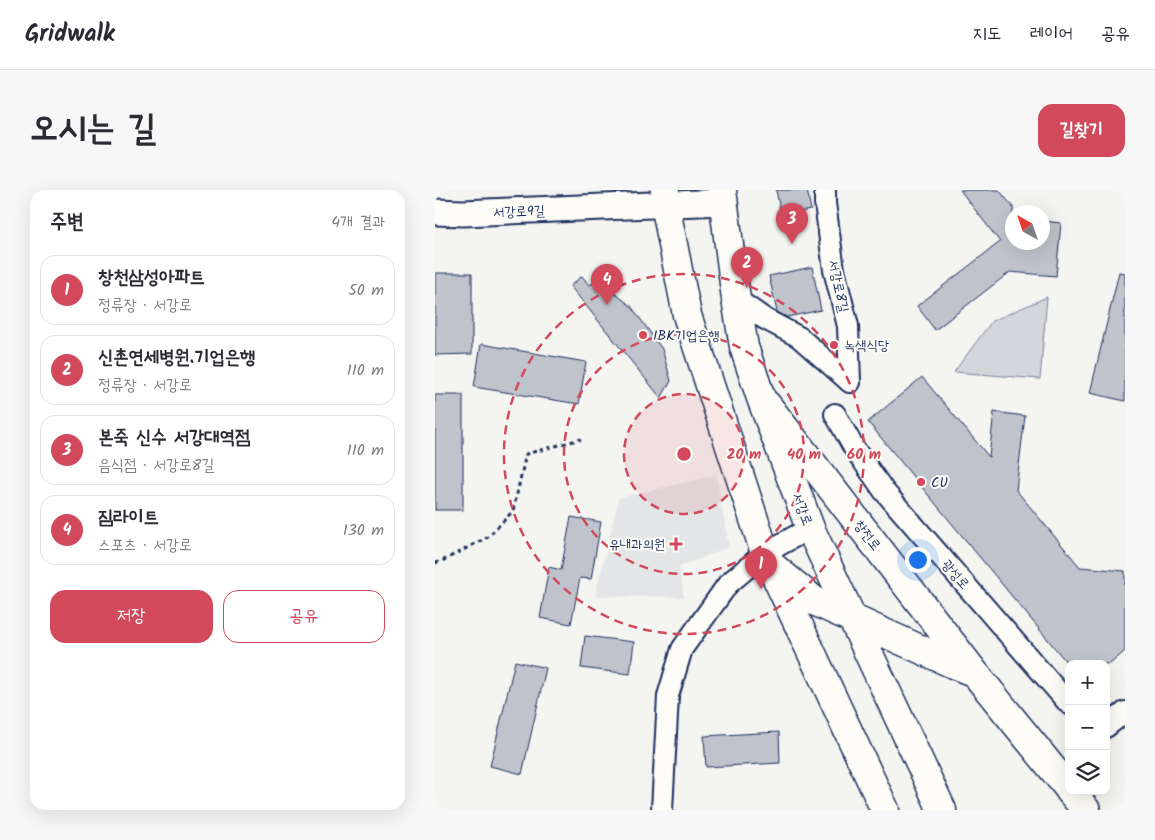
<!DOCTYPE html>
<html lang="ko">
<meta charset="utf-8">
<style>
body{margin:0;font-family:Kalam,"Poor Story",sans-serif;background:#f7f7f7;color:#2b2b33}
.controls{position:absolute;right:15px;bottom:15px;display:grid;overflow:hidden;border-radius:10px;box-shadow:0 5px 20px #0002}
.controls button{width:45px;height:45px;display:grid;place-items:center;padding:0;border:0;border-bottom:1px solid #e1e1e2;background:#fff;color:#2b2b33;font:25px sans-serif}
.compass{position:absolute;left:570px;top:15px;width:45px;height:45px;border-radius:50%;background:#fff;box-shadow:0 5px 20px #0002;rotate:320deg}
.you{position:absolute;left:482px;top:369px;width:18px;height:18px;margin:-12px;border:4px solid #fff;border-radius:50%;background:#1a73e8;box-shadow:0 0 0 8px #1a73e833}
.badge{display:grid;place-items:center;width:32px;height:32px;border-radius:50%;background:#d1495b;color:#fff;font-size:16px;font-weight:700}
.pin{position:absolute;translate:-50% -41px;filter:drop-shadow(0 1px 2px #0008)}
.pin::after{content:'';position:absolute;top:26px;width:18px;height:15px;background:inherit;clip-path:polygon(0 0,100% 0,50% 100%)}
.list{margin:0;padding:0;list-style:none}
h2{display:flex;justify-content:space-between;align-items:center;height:65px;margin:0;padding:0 20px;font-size:21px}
h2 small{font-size:16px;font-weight:400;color:#7c7c81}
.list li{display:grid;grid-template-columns:32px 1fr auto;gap:15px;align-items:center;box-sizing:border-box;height:70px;margin:0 10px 10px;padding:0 10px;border:1px solid #e1e1e2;border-radius:15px}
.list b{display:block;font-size:19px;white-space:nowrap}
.list p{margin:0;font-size:16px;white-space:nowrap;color:#7c7c81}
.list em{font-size:16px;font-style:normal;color:#7c7c81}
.actions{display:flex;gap:10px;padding:15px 20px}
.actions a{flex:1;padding:11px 0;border:1px solid #d1495b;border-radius:15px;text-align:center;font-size:18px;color:#d1495b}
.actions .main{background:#d1495b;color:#fff}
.icon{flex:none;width:28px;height:28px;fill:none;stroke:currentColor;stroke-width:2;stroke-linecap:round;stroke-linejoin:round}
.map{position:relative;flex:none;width:690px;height:620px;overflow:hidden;border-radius:15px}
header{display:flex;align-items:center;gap:30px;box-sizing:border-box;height:70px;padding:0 25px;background:#fff;border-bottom:1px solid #e1e1e2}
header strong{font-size:24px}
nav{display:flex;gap:28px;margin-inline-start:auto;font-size:18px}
.intro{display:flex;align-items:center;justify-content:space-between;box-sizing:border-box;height:120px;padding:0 30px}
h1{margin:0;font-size:35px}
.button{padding:12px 22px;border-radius:15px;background:#d1495b;color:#fff;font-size:18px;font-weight:700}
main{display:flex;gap:30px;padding:0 30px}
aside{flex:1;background:#fff;border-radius:15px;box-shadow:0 5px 20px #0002}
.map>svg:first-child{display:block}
.built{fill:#e4e5e6}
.green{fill:#d4d6db;stroke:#78829c}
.building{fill:#bfc3cc;stroke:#1b2f5e}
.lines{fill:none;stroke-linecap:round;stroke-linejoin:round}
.minor-casing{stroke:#1b2f5e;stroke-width:24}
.tertiary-casing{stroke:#1b2f5e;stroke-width:29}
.secondary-casing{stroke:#1b2f5e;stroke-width:31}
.primary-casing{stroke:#1b2f5e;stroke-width:31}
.path{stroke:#1b2f5e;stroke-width:3;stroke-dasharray:4 4;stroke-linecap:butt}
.minor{stroke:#fdfcf7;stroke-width:20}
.tertiary{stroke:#fdfcf7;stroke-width:25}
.secondary{stroke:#fdfcf7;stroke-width:28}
.primary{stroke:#fdfcf7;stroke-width:28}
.ring{fill:none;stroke:#d1495b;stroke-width:2.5;stroke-dasharray:9 6}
.poi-dot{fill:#d1495b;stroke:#fdfcf7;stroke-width:2}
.labels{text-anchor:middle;stroke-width:4;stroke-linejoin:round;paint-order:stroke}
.street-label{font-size:14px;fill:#1b2f5e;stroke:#fdfcf7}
.poi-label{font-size:14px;fill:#1b2f5e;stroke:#fdfcf7;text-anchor:start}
.centre{fill:#d1495b;stroke:#fdfcf7;stroke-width:2.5}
.ring-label{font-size:15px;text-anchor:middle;font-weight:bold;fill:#d1495b;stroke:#fdfcf7;stroke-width:4;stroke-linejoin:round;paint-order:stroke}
</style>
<header>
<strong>Gridwalk</strong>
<nav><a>지도</a><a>레이어</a><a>공유</a></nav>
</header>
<div class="intro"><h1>오시는 길</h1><a class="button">길찾기</a></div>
<main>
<aside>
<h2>주변<small>4개 결과</small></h2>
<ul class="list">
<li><span class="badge">1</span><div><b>창천삼성아파트</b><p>정류장 · 서강로</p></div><em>50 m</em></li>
<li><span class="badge">2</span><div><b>신촌연세병원.기업은행</b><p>정류장 · 서강로</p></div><em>110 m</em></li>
<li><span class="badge">3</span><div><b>본죽 신수 서강대역점</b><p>음식점 · 서강로8길</p></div><em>110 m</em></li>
<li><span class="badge">4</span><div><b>짐라이트</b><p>스포츠 · 서강로</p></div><em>130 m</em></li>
</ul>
<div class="actions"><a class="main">저장</a><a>공유</a></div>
</aside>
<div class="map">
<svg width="690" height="620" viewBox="0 0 690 620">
<rect width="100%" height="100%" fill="#f4f4f1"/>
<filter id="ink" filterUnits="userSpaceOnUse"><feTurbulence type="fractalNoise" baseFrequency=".02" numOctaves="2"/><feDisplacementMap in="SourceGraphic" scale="10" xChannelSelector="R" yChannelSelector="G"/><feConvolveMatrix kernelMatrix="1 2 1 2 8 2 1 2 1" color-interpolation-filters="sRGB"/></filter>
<g filter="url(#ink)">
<!-- built -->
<polygon class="built" points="281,285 294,357 244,377 249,407 160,406 184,308"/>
<!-- green -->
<polygon class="green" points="612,107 605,189 519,182 557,131"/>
<!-- building -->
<g class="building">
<polygon points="341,0 372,0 376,20 346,25"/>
<polygon points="525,0 564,0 578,17 578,52 608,52 608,31 626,33 621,86 575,82 500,140 482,116 565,52"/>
<polygon points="377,77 386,120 352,127 342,122 334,86"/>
<polygon points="684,82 690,83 690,211 655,203"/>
<polygon points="0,83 37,83 37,164 0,165"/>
<polygon points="147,86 154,95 164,91 196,116 227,159 236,191 226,208 135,96"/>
<polygon points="46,154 151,172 144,214 39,197"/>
<polygon points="487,187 554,267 559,222 590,226 581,300 645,377 690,381 690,461 675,474 633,474 433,232"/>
<rect x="0" y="205" width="28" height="115"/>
<polygon points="136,327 166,332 156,389 145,388 136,434 105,428 114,377 126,380"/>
<polygon points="150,446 199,452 195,484 146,478"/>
<polygon points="80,471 111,478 87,584 55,576"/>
<polygon points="344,542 345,573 271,577 269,546"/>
</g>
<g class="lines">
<defs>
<g id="minor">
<polyline points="390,0 390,13 399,80 413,136 415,192"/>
<polyline points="301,109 330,129 364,147 415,192"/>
<polyline points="400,224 419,258 449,301 634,514"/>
<polyline points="671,537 690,522"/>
<polyline points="227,620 233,506 247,459 293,394 330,363 375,338"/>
</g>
<polyline id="tertiary" points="0,22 28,23 288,12"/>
<g id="secondary">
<polyline points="332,215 539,482 634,599"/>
<polyline points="337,376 381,412 518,474 538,482"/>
<polyline points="635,601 651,620"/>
</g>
<g id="primary">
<polyline points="230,0 230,14 252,125 330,363 450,620"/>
<polyline points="287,0 301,109 309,157 326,208 375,338 507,620"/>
</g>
</defs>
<!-- minor casing -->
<use href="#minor" class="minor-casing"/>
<!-- tertiary casing -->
<use href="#tertiary" class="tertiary-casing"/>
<!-- secondary casing -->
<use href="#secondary" class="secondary-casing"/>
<!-- primary casing -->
<use href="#primary" class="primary-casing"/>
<!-- path -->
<polyline class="path" points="0,373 7,371 53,347 78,321 91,264 146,249"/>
<!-- minor -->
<use href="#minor" class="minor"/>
<!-- tertiary -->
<use href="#tertiary" class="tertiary"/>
<!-- secondary -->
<use href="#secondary" class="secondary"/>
<!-- primary -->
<use href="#primary" class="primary"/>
</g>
</g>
<!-- distance rings -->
<circle cx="249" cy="264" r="60" fill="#d1495b" fill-opacity=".12"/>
<g class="ring">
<circle cx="249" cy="264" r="60"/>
<circle cx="249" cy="264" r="120"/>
<circle cx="249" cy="264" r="180"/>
</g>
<!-- markers -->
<g class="poi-dot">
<circle cx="208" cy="145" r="5"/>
<circle cx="399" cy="155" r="5"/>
<circle cx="486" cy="292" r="5"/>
<path d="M238.5 346.5h5v5h5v5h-5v5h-5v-5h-5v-5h5z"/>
</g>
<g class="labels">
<!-- street labels -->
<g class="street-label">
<text transform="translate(84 21) rotate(-2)" y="5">서강로9길</text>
<text transform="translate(404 96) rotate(78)" y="5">서강로8길</text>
<text transform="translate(368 319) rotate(69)" y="5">서강로</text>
<text transform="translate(433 345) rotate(52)" y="5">창전로</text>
<text transform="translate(521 384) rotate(49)" y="5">광성로</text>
</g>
<!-- poi labels -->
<g class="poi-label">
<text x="218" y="150">IBK기업은행</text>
<text x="409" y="160">녹색식당</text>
<text x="496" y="297">CU</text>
<text x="230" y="359" text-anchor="end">유내과의원</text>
</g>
</g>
<circle cx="249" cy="264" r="8" class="centre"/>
<g class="ring-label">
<text x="309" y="269">20 m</text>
<text x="369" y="269">40 m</text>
<text x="429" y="269">60 m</text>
</g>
</svg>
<div class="controls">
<button>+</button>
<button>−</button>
<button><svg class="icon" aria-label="layers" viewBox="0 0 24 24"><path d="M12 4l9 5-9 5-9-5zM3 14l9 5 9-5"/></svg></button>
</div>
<svg class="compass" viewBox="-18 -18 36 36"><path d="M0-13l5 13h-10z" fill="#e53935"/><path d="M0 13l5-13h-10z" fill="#7c7c81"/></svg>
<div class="you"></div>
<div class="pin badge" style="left:326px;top:399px">1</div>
<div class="pin badge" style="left:312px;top:98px">2</div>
<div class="pin badge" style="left:357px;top:54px">3</div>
<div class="pin badge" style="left:172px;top:115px">4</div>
</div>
</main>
